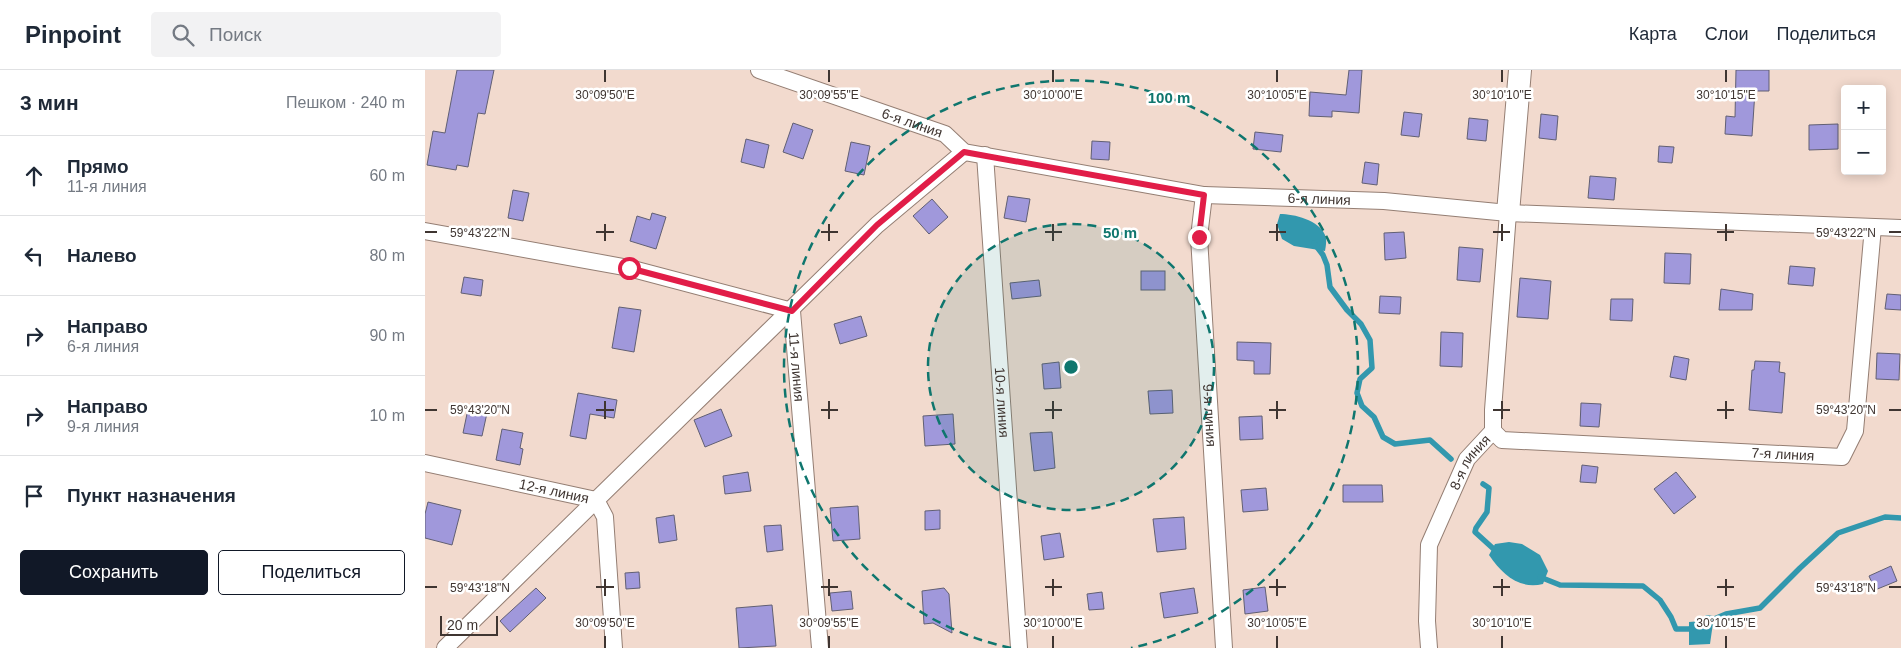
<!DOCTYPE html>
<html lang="ru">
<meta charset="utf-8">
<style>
body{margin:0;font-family:Arial,sans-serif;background:#f2f2f3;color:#1f2937}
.controls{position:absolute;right:15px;top:15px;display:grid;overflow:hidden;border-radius:5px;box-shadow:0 2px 12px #0003}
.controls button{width:45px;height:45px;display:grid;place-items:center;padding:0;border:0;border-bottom:1px solid #e0e1e3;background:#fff;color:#1f2937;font:25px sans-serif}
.scale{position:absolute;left:15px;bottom:12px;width:58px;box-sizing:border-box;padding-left:5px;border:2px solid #3f3531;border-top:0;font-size:14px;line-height:18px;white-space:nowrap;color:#3f3531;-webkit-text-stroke:4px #fff;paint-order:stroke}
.stop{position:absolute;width:15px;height:15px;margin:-11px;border:4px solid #e11d48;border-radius:50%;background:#fff}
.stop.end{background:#e11d48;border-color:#fff;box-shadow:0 1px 5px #0008}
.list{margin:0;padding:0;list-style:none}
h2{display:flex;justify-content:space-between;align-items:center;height:65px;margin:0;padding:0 20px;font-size:21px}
h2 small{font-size:16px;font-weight:400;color:#747a83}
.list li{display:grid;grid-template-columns:32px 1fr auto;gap:15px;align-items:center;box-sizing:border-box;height:80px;padding:0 20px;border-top:1px solid #e0e1e3}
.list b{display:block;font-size:19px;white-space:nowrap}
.list p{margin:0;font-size:16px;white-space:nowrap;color:#747a83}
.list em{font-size:16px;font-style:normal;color:#747a83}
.actions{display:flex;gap:10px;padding:15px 20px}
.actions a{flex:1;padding:11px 0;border:1px solid #111827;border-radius:5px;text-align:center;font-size:18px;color:#111827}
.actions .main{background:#111827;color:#fff}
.icon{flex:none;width:28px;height:28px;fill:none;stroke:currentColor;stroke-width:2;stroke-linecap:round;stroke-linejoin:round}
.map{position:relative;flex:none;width:1476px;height:578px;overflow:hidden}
header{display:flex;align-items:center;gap:30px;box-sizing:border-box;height:70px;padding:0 25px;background:#fff;border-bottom:1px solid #e0e1e3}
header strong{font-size:24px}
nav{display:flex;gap:28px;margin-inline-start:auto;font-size:18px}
.search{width:350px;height:45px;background:#f2f2f3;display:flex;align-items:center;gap:12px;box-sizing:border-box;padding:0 18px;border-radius:5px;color:#747a83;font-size:19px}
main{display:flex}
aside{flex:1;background:#fff}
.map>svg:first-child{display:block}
.water{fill:#3298ae}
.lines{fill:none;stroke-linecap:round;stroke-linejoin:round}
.stream{stroke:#3298ae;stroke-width:5.5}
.building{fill:#a098db;stroke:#615f73}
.street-casing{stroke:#947e73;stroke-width:18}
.secondary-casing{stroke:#947e73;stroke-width:24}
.street{stroke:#fff;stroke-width:16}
.secondary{stroke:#fff;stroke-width:22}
.route{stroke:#e11d48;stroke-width:6}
.ticks{fill:none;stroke:#3f3531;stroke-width:2}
.ring{fill:none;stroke:#0f766e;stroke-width:2.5;stroke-dasharray:9 6}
.labels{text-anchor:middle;stroke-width:5;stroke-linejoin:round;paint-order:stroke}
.street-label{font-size:14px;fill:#3f3531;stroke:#fff}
.ticks-label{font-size:12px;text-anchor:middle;fill:#3f3531;stroke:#fff;stroke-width:5;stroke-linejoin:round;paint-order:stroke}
.centre{fill:#0f766e;stroke:#fff;stroke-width:2.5}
.ring-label{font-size:15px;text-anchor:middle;font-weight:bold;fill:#0f766e;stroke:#fff;stroke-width:5;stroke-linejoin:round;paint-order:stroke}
</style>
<header>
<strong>Pinpoint</strong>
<div class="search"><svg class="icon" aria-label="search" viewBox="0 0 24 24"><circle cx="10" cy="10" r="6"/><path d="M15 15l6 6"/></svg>Поиск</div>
<nav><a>Карта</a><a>Слои</a><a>Поделиться</a></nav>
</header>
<main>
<aside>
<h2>3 мин<small>Пешком · 240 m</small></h2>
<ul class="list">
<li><svg class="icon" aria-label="ahead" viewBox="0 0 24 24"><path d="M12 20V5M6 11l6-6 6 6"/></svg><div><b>Прямо</b><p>11-я линия</p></div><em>60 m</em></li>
<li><svg class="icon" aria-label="left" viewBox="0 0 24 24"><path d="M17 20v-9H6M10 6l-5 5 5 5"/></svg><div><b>Налево</b></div><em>80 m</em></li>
<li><svg class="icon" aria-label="right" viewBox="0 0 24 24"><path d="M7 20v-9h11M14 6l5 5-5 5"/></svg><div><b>Направо</b><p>6-я линия</p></div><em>90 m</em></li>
<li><svg class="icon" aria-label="right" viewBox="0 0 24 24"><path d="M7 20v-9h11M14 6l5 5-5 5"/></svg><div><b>Направо</b><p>9-я линия</p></div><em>10 m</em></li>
<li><svg class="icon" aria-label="arrive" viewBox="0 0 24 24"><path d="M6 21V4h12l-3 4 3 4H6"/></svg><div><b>Пункт назначения</b></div></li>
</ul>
<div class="actions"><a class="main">Сохранить</a><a>Поделиться</a></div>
</aside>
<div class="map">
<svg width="1476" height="578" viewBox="0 0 1476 578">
<rect width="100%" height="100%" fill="#f2dace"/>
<!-- water -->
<g class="water">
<path d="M855,144c14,0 39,6 45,21 2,4 1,11 0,16l-31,-5 -12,-7 -5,-15z"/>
<path d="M1084,472l13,2 18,11 8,16 -5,13c-24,6 -41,-10 -54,-29l6,-11z"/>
<polygon points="1281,545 1289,546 1285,574 1264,575 1264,552 1277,551"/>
</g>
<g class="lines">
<!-- stream -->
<g class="stream">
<polyline points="889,173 898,185 902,195 905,217 922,240 936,254 945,270 947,298 935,309 932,323 937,336 949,347 958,367 970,374 1005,370 1026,389"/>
<polyline points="1058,414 1064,418 1062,442 1051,458 1050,462 1072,482"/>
<polyline points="1115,507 1135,515 1218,516 1235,530 1246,547 1251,559 1264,559 1271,556"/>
<polyline points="1282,552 1301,544 1335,538 1375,498 1413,463 1460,447 1476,448"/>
</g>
</g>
<!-- building -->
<g class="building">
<polygon points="32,0 69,0 60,44 53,43 43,97 32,95 31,100 2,95 8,61 20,63"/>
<polygon points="924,0 937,0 934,43 907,41 907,47 884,46 885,22 921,25"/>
<polygon points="1311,0 1344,0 1344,21 1330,21 1327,66 1300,64 1301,46 1310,47"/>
<polygon points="979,42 997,44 994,67 976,65"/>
<polygon points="1116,44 1133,46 1131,70 1114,68"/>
<polygon points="1044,48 1063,50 1061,71 1042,69"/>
<polygon points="368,53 388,60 378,89 358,82"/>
<polygon points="1413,54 1413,79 1384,80 1384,55"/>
<polygon points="830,62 858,65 856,82 828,79"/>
<polygon points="321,69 344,75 339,98 316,92"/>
<polygon points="667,71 685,72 684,90 666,89"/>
<polygon points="426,72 445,76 439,105 420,101"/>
<polygon points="1234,76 1249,77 1247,93 1233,92"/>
<polygon points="940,92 954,94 952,115 937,113"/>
<polygon points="1165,106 1191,108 1189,130 1163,128"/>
<polygon points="88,120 104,123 98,151 83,148"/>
<polygon points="583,126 605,129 601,152 579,148"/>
<polygon points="507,129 523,147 504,164 488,146"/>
<polygon points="227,143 241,147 231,179 205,171 212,146 225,150"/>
<polygon points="979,162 981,188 960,190 959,163"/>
<polygon points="1034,177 1058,179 1055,212 1032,210"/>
<polygon points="1240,183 1266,184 1265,214 1239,213"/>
<polygon points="1365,196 1390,198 1388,216 1363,214"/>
<rect x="716" y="201" width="24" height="19"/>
<polygon points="39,207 58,210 56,226 36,223"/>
<polygon points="1095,208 1126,211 1123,249 1092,247"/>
<polygon points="614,210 616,226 587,229 585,213"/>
<polygon points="1296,219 1328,224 1327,240 1294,240"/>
<polygon points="1462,224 1476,225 1476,240 1460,239"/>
<polygon points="955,226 976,227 975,244 954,243"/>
<polygon points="1186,229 1208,229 1207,251 1185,250"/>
<polygon points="194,237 216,240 209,282 187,278"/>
<polygon points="436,246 442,266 415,274 409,254"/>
<polygon points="1016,262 1038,263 1037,297 1015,296"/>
<polygon points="812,272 846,273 845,304 829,304 829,291 812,290"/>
<polygon points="1452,283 1475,284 1474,310 1451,309"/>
<polygon points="1249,286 1264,289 1261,310 1245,307"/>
<polygon points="1330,291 1355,292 1354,302 1360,303 1357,343 1324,340 1327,300 1329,300"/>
<polygon points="634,292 636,318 619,319 617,294"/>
<polygon points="747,320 748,343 725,344 723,321"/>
<polygon points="153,323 192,330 189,348 165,344 161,369 145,366"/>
<polygon points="1156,333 1176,334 1174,357 1155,356"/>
<polygon points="43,339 62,343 57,366 38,363"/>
<polygon points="296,339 307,366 280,377 269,350"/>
<polygon points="528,344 530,374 500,376 498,346"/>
<polygon points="837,346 838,369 815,370 814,347"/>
<polygon points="77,359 98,363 95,378 98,379 95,395 71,390"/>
<polygon points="627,362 630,398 609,401 605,363"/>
<polygon points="1157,395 1173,397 1171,413 1155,412"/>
<polygon points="323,402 326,421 300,424 298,406"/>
<polygon points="1251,402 1271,427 1249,444 1229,419"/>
<polygon points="918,415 957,415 958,432 918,432"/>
<polygon points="841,418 843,440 818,442 816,420"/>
<polygon points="3,432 36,440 27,475 0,468 0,444"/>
<polygon points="433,436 435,469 408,471 405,438"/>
<polygon points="515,440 515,459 500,460 500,441"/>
<polygon points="249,445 252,470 234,473 231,448"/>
<polygon points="759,447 761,479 732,482 728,449"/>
<polygon points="356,455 358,480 342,482 339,456"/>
<polygon points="635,463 639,487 619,490 616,466"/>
<polygon points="1466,496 1472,511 1450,520 1444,506"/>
<polygon points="214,502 215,518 201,519 200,503"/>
<polygon points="840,517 843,541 820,544 818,520"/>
<polygon points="111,518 121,528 85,562 75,551"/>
<polygon points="519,518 524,524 527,563 508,553 499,554 497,521"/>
<polygon points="769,518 773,543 739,548 735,523"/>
<polygon points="426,521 428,539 407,541 405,523"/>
<polygon points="677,522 679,539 664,540 662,524"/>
<polygon points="347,535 351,576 314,578 311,538"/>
</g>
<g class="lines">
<defs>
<g id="street">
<path id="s1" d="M334,0l186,64 19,18 240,43 180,6 124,12 393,15"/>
<path id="s2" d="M560,85l34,493"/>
<path id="s3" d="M779,125l-5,42 25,411"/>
<path id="s4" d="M0,161l204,37 163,43 28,337"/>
<path id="s5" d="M1068,361l9,9 340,17 13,-26 18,-204"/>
<path id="s6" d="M0,393l171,37 9,17 9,131"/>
<polyline points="20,578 452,155 539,82"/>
<path id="s7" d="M1004,578l-2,-27 2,-76 38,-86 26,-28v-21l15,-197"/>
</g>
<polyline id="secondary" points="1083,143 1095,0"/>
</defs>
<!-- street casing -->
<use href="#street" class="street-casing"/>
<!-- secondary casing -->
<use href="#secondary" class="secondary-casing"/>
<!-- street -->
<use href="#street" class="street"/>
<!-- secondary -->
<use href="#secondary" class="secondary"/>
</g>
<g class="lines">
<!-- route -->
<polyline class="route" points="204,198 367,241 452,155 539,82 779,125 774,167"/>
</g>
<!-- ticks -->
<path class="ticks" d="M180,0v12M404,0v12M628,0v12M852,0v12M1077,0v12M1301,0v12M180,154v17M404,154v17M628,154v17M852,154v17M1077,154v17M1301,154v17M0,162h12M171,162h18M396,162h17M620,162h17M844,162h17M1068,162h17M1292,162h17M1464,162h12M180,331v18M404,331v18M628,331v18M852,331v18M1077,331v18M1301,331v18M0,340h12M171,340h18M396,340h17M620,340h17M844,340h17M1068,340h17M1292,340h17M1464,340h12M180,509v17M404,509v17M628,509v17M852,509v17M1077,509v17M1301,509v17M0,517h12M171,517h18M396,517h17M620,517h17M844,517h17M1068,517h17M1292,517h17M1464,517h12M180,566v12M404,566v12M628,566v12M852,566v12M1077,566v12M1301,566v12"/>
<!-- distance rings -->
<circle cx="646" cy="297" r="143" fill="#0f766e" fill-opacity=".12"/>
<g class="ring">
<circle cx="646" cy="297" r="143"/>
<path d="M586 578A287 287 0 1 1 706 578"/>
</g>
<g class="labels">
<!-- street labels -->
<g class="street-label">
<text dy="5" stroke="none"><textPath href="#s1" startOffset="162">6-я линия</textPath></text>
<text dy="5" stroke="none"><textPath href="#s1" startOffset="582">6-я линия</textPath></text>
<text dy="5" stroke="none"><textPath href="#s4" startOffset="432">11-я линия</textPath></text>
<text dy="5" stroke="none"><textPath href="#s2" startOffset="248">10-я линия</textPath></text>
<text dy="5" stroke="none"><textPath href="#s3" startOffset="221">9-я линия</textPath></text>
<text dy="5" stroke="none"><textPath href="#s5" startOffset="294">7-я линия</textPath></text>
<text dy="5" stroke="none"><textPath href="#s7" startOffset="196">8-я линия</textPath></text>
<text dy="5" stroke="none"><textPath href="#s6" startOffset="132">12-я линия</textPath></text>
</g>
</g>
<g class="ticks-label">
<text x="180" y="29">30°09'50"E</text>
<text x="404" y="29">30°09'55"E</text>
<text x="628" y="29">30°10'00"E</text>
<text x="852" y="29">30°10'05"E</text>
<text x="1077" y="29">30°10'10"E</text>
<text x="1301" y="29">30°10'15"E</text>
<text x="55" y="167">59°43'22"N</text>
<text x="1421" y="167">59°43'22"N</text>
<text x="55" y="344">59°43'20"N</text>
<text x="1421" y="344">59°43'20"N</text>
<text x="55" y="522">59°43'18"N</text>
<text x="1421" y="522">59°43'18"N</text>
<text x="180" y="557">30°09'50"E</text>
<text x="404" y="557">30°09'55"E</text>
<text x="628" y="557">30°10'00"E</text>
<text x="852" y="557">30°10'05"E</text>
<text x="1077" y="557">30°10'10"E</text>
<text x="1301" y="557">30°10'15"E</text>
</g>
<circle cx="646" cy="297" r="8" class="centre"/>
<g class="ring-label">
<text x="744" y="33">100 m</text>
<text x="695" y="168">50 m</text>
</g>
</svg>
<div class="controls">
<button>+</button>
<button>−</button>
</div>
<div class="scale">20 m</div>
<div class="stop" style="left:204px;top:198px"></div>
<div class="stop end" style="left:774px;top:167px"></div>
</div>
</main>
